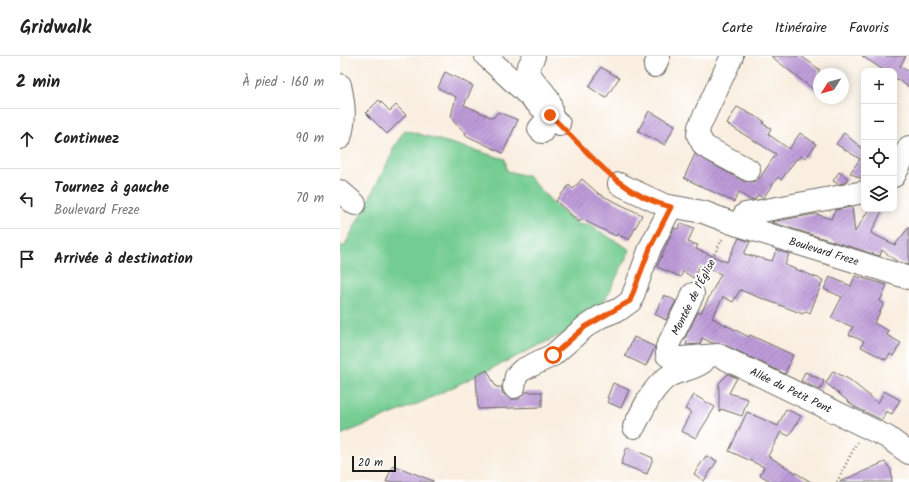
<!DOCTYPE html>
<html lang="fr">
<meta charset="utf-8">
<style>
body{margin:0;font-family:Kalam,sans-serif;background:#f2f2f2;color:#222}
.controls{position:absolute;right:12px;top:12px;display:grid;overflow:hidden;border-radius:8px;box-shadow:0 2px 10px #0003}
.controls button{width:36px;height:36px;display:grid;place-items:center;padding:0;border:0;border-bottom:1px solid #e0e0e0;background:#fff;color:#222;font:20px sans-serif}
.compass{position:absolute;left:473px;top:12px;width:36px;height:36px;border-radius:50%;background:#fff;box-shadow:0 2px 10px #0003;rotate:233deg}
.scale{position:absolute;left:12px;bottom:10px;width:44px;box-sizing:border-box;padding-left:4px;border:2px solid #1c1c1c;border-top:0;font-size:11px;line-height:14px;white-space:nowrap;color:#1c1c1c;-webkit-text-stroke:3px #fff;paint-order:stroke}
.stop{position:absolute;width:12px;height:12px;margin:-9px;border:3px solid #ea580c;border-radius:50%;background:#fff}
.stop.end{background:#ea580c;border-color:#fff;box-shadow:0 1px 4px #0008}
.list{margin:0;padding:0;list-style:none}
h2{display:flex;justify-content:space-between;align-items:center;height:52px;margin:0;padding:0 16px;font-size:17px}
h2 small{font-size:13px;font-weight:400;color:#767676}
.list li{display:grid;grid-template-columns:26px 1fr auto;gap:12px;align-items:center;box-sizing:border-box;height:60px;padding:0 16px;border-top:1px solid #e0e0e0}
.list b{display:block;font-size:15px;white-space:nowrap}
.list p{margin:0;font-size:13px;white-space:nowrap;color:#767676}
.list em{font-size:13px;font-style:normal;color:#767676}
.icon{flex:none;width:22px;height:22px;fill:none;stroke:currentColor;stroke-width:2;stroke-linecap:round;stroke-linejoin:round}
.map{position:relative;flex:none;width:569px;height:426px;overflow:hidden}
header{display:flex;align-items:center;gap:24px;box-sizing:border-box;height:56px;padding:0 20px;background:#fff;border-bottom:1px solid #e0e0e0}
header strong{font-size:19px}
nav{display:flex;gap:22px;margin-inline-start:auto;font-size:14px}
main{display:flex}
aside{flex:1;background:#fff}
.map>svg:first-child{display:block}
.green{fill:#73cc91;stroke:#487456}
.building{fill:url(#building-hatch)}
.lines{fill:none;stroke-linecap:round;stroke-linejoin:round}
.minor-casing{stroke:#696660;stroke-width:24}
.path{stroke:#696660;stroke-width:2.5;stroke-dasharray:1 3;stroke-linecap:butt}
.minor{stroke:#fff;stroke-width:22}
.route{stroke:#ea580c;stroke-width:5}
.labels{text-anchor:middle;stroke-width:4;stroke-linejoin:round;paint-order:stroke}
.street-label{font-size:11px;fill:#1c1c1c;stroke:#fff}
</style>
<header>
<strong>Gridwalk</strong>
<nav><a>Carte</a><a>Itinéraire</a><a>Favoris</a></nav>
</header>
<main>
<aside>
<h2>2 min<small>À pied · 160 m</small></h2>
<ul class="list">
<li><svg class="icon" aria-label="ahead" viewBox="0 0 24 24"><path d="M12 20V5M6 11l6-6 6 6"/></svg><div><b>Continuez</b></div><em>90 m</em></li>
<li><svg class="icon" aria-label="left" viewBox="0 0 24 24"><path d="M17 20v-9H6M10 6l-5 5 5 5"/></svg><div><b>Tournez à gauche</b><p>Boulevard Freze</p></div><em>70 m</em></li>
<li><svg class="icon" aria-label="arrive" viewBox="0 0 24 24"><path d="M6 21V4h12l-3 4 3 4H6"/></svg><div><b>Arrivée à destination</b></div></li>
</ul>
</aside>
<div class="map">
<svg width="569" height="426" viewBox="0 0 569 426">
<defs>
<pattern id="building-hatch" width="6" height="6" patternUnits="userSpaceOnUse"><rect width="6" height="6" fill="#be9bd9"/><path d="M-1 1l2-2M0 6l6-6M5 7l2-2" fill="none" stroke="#9a7eaf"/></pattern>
</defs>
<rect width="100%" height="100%" fill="#fff"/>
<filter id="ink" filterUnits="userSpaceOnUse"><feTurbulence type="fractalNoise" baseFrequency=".025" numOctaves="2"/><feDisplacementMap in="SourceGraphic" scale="8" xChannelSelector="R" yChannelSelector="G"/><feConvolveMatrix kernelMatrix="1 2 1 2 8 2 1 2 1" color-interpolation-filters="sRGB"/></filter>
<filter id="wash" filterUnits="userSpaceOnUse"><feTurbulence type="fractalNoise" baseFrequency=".012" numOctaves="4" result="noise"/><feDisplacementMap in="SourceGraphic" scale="16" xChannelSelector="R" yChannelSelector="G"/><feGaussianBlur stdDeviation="0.9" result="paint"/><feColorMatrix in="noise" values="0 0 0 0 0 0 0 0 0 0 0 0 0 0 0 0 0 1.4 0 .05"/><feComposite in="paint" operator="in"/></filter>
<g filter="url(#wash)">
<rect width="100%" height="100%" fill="#f9eedf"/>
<!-- green -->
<polygon class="green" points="65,74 165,103 167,115 188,120 213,147 239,169 248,168 290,194 256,262 82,346 0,379 0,189 4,191 53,96 52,94"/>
<g id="blocks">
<!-- building -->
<g class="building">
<polygon points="431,0 461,0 479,13 479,38"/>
<polygon points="522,0 566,0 560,10 569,16 569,31 554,21 554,15 545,15"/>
<polygon points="261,11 279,22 266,42 249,31"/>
<polygon points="105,16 133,30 124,49 153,62 158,56 178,64 163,97 125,79 126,77 114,66 111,60 116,41 98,32"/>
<polygon points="39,44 50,55 56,49 66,59 47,78 26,57"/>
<polygon points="397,51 424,65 423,68 431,72 428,78 449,93 460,77 476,88 466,102 462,100 458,104 457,102 441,124 438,121 423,142 418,139 415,143 410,144 399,136 394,146 344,122 355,98 403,125 417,126 436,98 387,68"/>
<polygon points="309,55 335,69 325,89 298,75"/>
<polygon points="504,77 524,94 524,124 510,117 520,103 496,88"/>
<polygon points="499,116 508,122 505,127 498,128 493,125"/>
<polygon points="242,123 259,138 302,159 289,184 277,178 276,180 241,163 239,166 216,145 229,129 233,133"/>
<polygon points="512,151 515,176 529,153 543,153 531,177 555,189 569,171 569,209 558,206 542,194 540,200 431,166 476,158 491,163 495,154"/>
<polygon points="341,167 354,172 348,186 358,189 356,193 387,206 399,182 410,186 404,198 432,205 436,194 449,198 445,209 483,224 470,257 465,255 463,258 400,234 393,246 383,241 372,262 409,281 410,279 453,299 445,318 383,288 372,287 362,282 360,288 346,289 347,285 344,284 358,256 361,257 381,218 360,210 353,222 343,215 341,221 317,211 334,172 338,173"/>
<polygon points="515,220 547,229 540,245 544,248 534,267 549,275 547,279 561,287 553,300 550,298 546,304 521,291 524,285 509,279 513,271 491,262 502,241 484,233 490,221 511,230"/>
<polygon points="324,239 336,245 326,264 315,258"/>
<polygon points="294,281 315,291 306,310 285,300"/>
<polygon points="147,314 156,331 162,331 162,337 171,343 179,343 185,336 202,336 202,351 138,353 136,320"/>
<polygon points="493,315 510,324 538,347 544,335 560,344 552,358 546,355 542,364 515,351 486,327"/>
<polygon points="465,316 484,325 480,334 461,325"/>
<polygon points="388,318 397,322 389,337 408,343 402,360 381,353 379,356 379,327"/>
<polygon points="273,327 289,334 281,352 267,346 269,343 267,342"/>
<polygon points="354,339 375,351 356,382 341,375 351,356 345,353"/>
<polygon points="446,353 461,360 449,380 441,376 428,400 471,426 432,426 420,419 424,411 389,395 407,356 438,370"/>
<polygon points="287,391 313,402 307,418 281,408"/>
<polygon points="366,400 377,405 364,425 354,418"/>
<polygon points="545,406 551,414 552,426 499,426"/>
<polygon points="53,409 93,425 93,426 46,426"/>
</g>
</g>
</g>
<g filter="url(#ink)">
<use href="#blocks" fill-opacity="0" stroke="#696660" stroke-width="1"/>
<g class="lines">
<defs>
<g id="minor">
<polyline points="146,0 219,68"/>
<path d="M194,0l-7,14c5,13 29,28 23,44 -2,6 -8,11 -11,15l3,3"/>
<polyline points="392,0 359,71 358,79 364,90 409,114"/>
<polyline points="315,10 319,0"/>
<path d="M0,29c4,19 6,33 0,53"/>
<polyline points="554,120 569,91"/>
<polyline points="279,128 324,149 363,156 392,167 569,222"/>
<polyline points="0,135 15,148"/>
<polyline points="398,169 405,158 524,136"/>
<polyline points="353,238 327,291 327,299 332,302 341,302 378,299 547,381 569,397"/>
<polyline points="174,331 176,320 182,314 213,299 245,271 260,261 280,253 291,245 310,192 331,151"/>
<path d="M294,371c9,-17 18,-40 35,-51 11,-6 23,-6 34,-14"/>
</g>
</defs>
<!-- minor casing -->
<use href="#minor" class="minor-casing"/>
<!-- path -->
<g class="path">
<polyline points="231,80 266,116"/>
<polyline points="361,223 383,182"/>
<polyline points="497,426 517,386"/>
</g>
<!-- minor -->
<use href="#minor" class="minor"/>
</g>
</g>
<g class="lines" filter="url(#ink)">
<!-- route -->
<path class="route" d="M210,59c39,36 66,79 121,92l-21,41 -20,53 -45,26 -32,28"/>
</g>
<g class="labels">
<!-- street labels -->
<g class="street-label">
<text transform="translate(484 195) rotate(17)" y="4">Boulevard Freze</text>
<text transform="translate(353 241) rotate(-63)" y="4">Montée de l'Église</text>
<text transform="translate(451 334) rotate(26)" y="4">Allée du Petit Pont</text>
</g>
</g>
</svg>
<div class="controls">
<button>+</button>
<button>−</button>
<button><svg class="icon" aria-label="locate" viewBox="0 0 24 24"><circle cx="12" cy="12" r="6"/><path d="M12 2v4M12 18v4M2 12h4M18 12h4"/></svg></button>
<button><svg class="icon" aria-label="layers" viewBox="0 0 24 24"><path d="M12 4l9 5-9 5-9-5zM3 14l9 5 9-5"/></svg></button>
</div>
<svg class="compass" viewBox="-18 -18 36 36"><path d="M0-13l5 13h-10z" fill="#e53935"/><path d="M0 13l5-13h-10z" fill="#767676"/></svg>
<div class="scale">20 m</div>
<div class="stop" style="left:213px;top:299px"></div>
<div class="stop end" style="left:210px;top:59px"></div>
</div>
</main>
